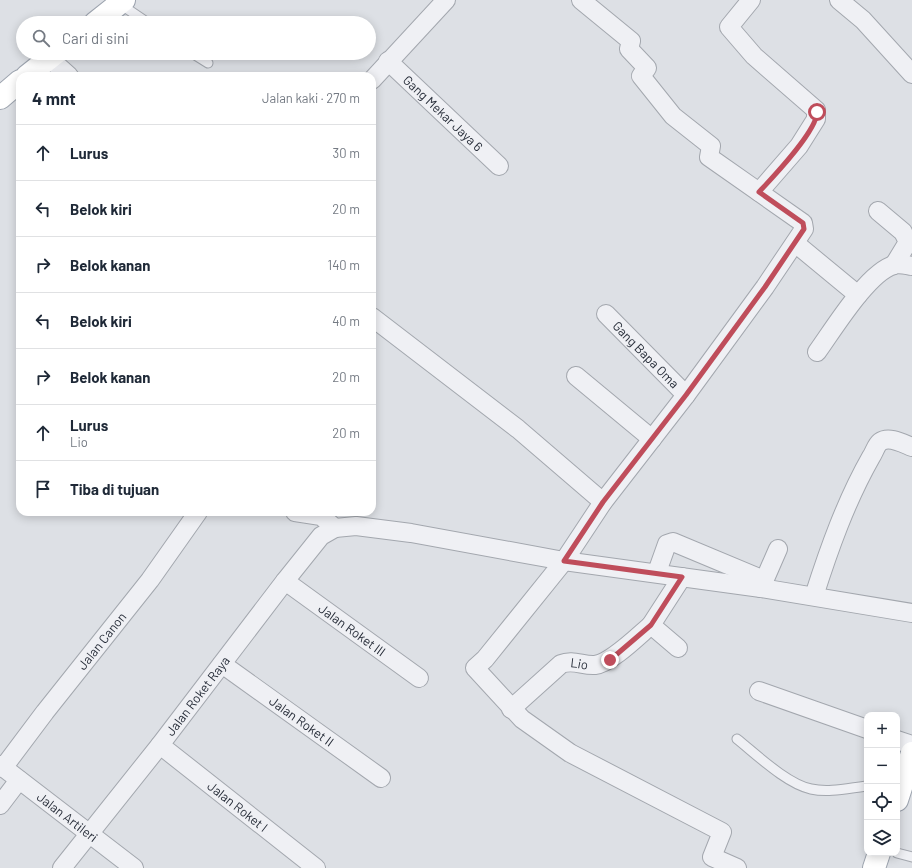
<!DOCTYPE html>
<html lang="id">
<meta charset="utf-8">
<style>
body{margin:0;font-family:Barlow,sans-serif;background:#f2f2f3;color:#1f2937}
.controls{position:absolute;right:12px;bottom:12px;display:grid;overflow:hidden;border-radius:8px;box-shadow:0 2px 10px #0003}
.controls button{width:36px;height:36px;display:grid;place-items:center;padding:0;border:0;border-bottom:1px solid #e0e1e3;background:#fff;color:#1f2937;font:20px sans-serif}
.stop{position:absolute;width:12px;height:12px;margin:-9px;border:3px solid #bf4d5b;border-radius:50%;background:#fff}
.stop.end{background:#bf4d5b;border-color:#fff;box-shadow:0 1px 4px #0008}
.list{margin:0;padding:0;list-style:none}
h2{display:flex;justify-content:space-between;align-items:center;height:52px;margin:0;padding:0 16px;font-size:17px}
h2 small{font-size:13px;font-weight:400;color:#747a83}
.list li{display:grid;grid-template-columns:26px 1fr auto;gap:12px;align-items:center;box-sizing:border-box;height:56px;padding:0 16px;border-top:1px solid #e0e1e3}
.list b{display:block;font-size:15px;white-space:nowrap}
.list p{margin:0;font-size:13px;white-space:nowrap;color:#747a83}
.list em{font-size:13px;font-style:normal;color:#747a83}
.icon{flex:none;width:22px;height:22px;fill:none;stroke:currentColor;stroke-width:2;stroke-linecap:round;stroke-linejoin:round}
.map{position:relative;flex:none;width:912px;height:868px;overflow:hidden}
.search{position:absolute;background:#fff;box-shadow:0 2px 10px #0003;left:16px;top:16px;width:360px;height:44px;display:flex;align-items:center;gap:10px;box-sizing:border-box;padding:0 14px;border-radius:22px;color:#747a83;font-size:15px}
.panel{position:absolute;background:#fff;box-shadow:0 2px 10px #0003;left:16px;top:72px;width:360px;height:444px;border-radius:12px}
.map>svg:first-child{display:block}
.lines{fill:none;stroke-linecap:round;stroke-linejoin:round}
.lane-casing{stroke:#a3a7ae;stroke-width:11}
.street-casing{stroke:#a3a7ae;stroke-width:20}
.primary-casing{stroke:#9da4af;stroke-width:24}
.lane{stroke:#eff0f4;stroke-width:9}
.street{stroke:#eff0f4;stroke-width:18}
.primary{stroke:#fff;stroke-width:22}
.route{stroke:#bf4d5b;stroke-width:5}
.labels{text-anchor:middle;stroke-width:3.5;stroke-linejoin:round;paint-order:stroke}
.street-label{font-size:13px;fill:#282e3a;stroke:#eceff3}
</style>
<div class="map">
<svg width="912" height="868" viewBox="0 0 912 868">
<rect width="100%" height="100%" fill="#dde0e5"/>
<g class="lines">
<defs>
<g id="lane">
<polyline points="120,4 148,23"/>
<polyline points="192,53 208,63"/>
<path d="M737,739c20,16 50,45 74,50 18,4 38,-1 56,-3"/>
<polyline points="897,853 912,857"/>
</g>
<g id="street">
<polyline points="581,0 631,41 629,49 647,68 641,76 673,116 711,146 709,157 803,223 804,229 765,287 686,395 603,502 564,561 485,659 475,668 522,719 570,753 722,832 712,857 737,868"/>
<polyline points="751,0 729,27 754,56 816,110 816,119 799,146 759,192"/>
<polyline points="839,0 863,20 912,74"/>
<polyline points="49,58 69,76"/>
<path id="s1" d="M388,61l111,105"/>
<polyline points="372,80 446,0"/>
<polyline points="878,211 903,232 908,242 894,265"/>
<polyline points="795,243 858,295"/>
<path id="s2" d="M606,314l80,81"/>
<polyline points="372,317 518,429 603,502"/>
<path d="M817,352c16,-22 51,-80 77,-87 5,-2 12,0 18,1"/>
<polyline points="576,376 652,439"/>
<polyline points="295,512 321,516 335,528 356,526 411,533 564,561 761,588 912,613"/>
<polyline points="657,572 667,544 673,542 764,580"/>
<path id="s3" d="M285,581l134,97"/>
<polyline points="761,588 778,549"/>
<path d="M814,596c15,-47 32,-95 57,-139 3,-4 5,-12 9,-15 9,-7 24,2 32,5"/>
<polyline points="678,648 651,625 682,577"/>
<path id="s4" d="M222,664l159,114"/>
<polyline points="759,691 867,729"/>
<path id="s5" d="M511,709l50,-45c12,-5 22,2 34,1 16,-2 42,-28 56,-40"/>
<polyline points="897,740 912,745"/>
<path id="s6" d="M160,745l156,123"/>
<path id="s7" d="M0,765l134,103"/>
<path id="s8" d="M3,768l42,-56 105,-132 48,-68"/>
<polyline points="0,805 19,780"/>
<path id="s9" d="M62,868l98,-123 125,-164 36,-45 14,-8"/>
</g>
<g id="primary">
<polyline points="95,23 124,0"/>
<polyline points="27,76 56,53"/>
<polyline points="0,98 20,81"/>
<polyline points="897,800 912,753"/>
<polyline points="874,868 879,853"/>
</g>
</defs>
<!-- lane casing -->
<use href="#lane" class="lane-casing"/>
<!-- street casing -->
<use href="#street" class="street-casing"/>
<!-- primary casing -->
<use href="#primary" class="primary-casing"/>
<!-- lane -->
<use href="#lane" class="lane"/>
<!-- street -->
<use href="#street" class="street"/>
<!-- primary -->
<use href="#primary" class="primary"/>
</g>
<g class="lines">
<!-- route -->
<path class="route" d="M610,660l41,-35 31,-48 -118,-16 39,-59 83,-107 79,-108 39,-58 -1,-6 -44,-31c14,-15 58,-61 58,-80"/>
</g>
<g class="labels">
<!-- street labels -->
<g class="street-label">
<text dy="5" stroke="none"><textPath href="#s1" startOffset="76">Gang Mekar Jaya 6</textPath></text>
<text dy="5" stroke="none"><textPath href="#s2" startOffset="57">Gang Bapa Oma</textPath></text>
<text dy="5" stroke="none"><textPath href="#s3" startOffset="83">Jalan Roket III</textPath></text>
<text dy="5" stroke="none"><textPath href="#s8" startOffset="161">Jalan Canon</textPath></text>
<text dy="5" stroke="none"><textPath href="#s5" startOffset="86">Lio</textPath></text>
<text dy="5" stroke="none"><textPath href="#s9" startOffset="219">Jalan Roket Raya</textPath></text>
<text dy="5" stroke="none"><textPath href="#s4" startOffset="98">Jalan Roket II</textPath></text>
<text dy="5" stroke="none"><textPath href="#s6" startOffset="99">Jalan Roket I</textPath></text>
<text dy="5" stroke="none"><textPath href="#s7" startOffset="85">Jalan Artileri</textPath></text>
</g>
</g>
</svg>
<div class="controls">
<button>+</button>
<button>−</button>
<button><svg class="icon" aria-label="locate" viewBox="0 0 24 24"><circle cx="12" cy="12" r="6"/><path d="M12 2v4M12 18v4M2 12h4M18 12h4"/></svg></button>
<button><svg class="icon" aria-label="layers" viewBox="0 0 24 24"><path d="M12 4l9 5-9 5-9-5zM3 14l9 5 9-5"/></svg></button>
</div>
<div class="stop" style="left:817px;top:112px"></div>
<div class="stop end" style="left:610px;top:660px"></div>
<div class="search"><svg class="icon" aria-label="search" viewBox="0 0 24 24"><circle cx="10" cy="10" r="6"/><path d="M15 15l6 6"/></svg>Cari di sini</div>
<section class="panel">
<h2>4 mnt<small>Jalan kaki · 270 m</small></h2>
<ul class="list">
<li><svg class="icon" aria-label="ahead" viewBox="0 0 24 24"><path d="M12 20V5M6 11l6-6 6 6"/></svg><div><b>Lurus</b></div><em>30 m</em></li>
<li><svg class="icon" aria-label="left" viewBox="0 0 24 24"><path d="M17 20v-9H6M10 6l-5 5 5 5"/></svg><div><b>Belok kiri</b></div><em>20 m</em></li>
<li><svg class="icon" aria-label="right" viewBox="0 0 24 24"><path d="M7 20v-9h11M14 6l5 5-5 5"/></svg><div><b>Belok kanan</b></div><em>140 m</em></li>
<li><svg class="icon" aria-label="left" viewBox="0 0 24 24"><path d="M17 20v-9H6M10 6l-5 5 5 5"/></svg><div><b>Belok kiri</b></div><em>40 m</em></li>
<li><svg class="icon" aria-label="right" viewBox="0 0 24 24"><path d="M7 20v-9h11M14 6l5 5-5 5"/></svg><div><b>Belok kanan</b></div><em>20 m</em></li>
<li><svg class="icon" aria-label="ahead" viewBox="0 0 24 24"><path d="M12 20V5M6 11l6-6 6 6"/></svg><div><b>Lurus</b><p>Lio</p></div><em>20 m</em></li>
<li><svg class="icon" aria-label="arrive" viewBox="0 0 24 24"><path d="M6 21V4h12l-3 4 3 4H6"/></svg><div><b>Tiba di tujuan</b></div></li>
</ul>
</section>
</div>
